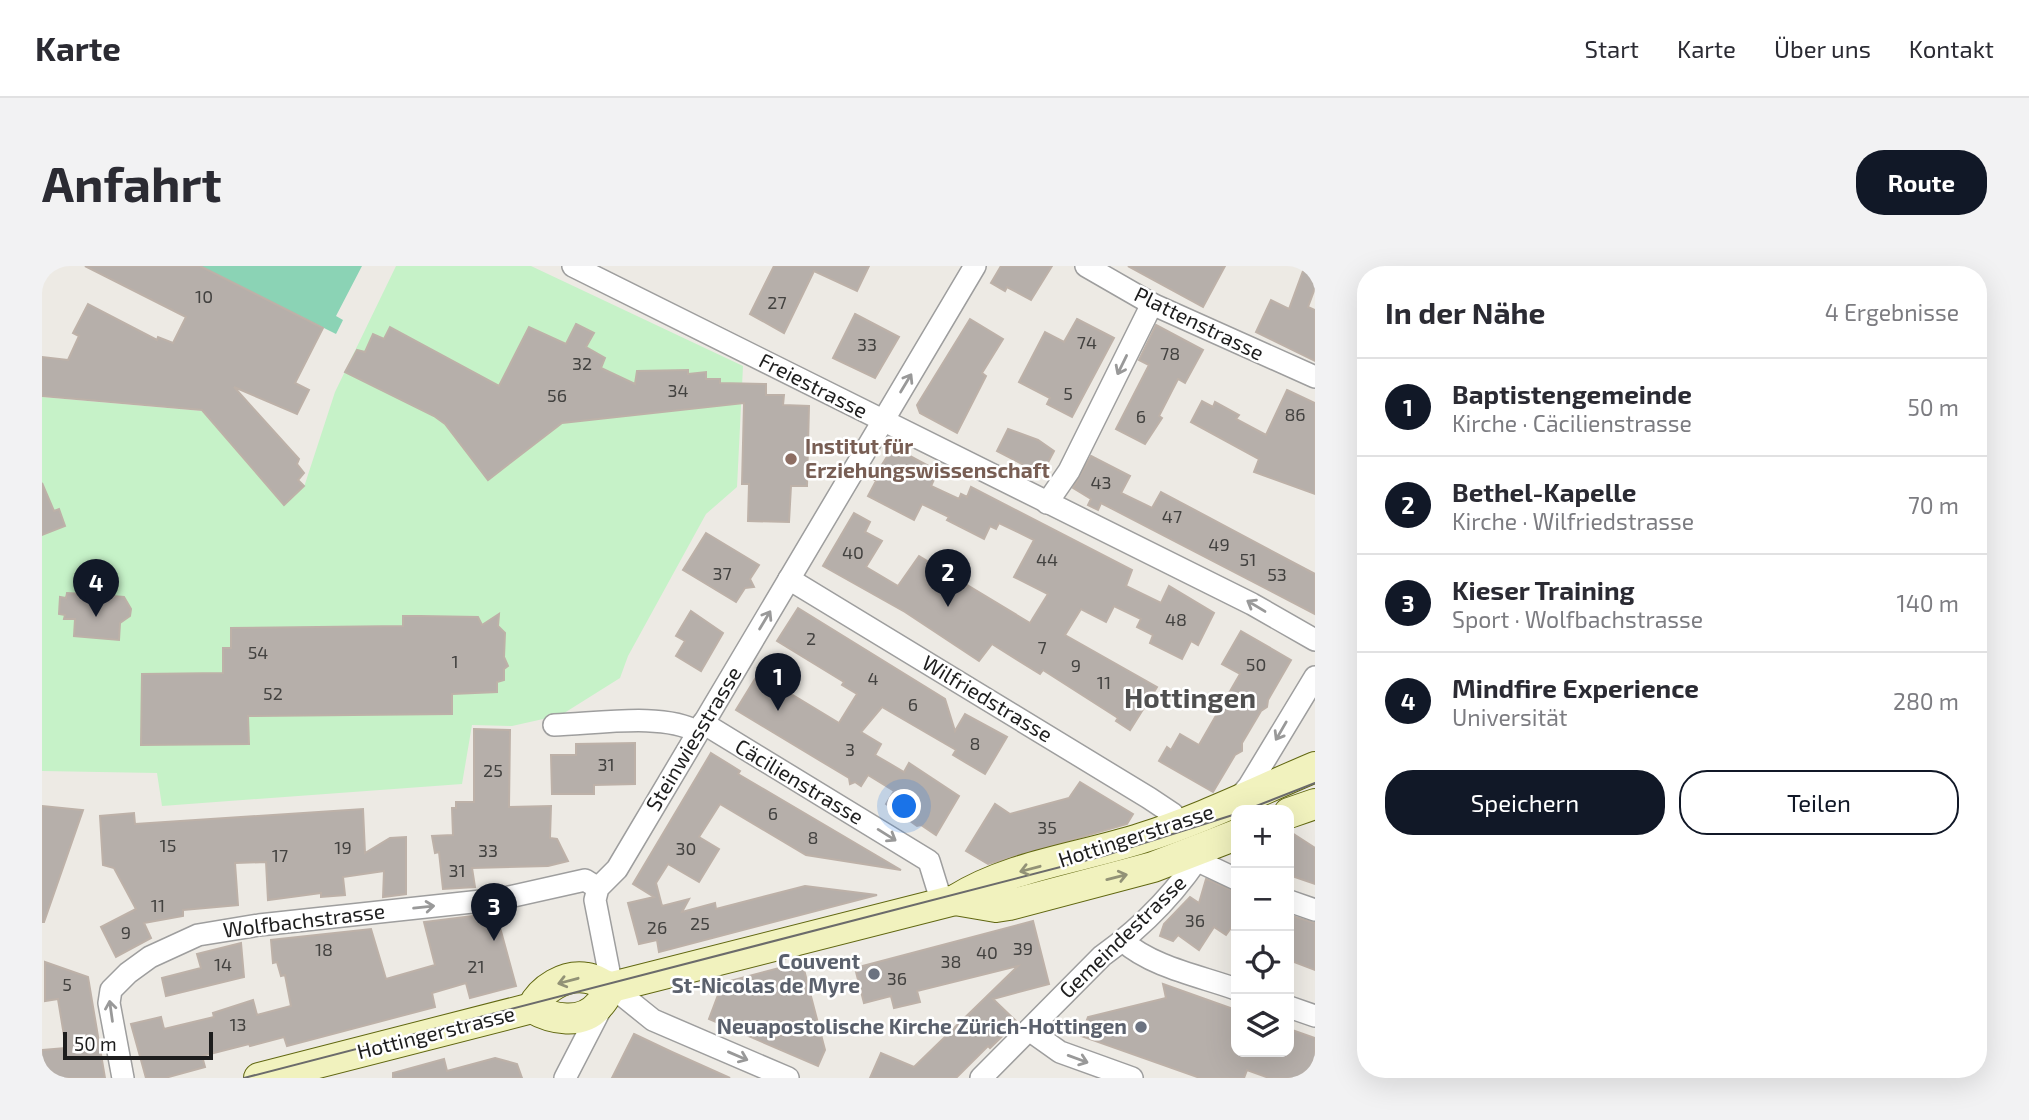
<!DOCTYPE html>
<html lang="de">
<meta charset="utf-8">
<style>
body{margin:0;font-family:"Exo 2",sans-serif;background:#f2f2f3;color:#2b2b33}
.controls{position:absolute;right:21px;bottom:21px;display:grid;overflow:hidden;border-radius:14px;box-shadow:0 7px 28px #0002}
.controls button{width:63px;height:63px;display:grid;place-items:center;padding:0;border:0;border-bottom:2px solid #e1e1e2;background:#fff;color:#2b2b33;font:35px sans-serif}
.scale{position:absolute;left:21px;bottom:18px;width:150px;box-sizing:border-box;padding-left:7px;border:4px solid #1d1d1d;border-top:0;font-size:19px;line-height:24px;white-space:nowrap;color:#1d1d1d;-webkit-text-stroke:5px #fff;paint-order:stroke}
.you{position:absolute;left:863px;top:541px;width:24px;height:24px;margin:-18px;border:5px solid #fff;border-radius:50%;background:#1a73e8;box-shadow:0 0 0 10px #1a73e833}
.badge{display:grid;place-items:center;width:46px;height:46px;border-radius:50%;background:#111827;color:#fff;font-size:23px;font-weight:700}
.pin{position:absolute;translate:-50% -58px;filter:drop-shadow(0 2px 4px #0008)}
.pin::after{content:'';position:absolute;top:37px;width:24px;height:21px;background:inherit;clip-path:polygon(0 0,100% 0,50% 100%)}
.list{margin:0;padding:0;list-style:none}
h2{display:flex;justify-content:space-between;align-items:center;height:91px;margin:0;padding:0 28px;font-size:30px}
h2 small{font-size:23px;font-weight:400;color:#7c7c81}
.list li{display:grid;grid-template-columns:46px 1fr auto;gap:21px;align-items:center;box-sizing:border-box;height:98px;padding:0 28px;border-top:2px solid #e1e1e2}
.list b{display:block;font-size:26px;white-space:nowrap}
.list p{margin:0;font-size:23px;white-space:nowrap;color:#7c7c81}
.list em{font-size:23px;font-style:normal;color:#7c7c81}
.actions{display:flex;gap:14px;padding:21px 28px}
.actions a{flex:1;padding:16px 0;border:2px solid #111827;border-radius:28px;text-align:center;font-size:24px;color:#111827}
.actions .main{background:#111827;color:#fff}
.icon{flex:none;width:38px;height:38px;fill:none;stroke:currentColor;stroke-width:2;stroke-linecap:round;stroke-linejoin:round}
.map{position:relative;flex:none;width:1273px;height:812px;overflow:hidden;border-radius:28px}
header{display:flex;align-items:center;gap:42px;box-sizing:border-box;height:98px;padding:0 35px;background:#fff;border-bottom:2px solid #e1e1e2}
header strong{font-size:33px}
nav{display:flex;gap:38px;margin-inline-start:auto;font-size:24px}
.intro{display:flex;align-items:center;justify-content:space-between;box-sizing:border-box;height:168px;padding:0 42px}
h1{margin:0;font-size:49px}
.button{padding:18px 32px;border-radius:28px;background:#111827;color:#fff;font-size:24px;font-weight:700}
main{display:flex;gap:42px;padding:0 42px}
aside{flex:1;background:#fff;border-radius:28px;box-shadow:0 7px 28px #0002}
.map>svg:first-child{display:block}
.park{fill:#c6f2c8}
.pitch{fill:#8bd3b5}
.building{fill:#b6afaa;stroke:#bdb1a8;stroke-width:2}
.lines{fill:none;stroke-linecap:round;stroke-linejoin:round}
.minor-casing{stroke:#9e9e9e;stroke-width:24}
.secondary-casing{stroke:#616711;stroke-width:32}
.minor{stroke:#fff;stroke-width:21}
.secondary{stroke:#f1f2be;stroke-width:30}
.tram{stroke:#6b6b6b;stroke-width:2}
.oneway{stroke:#999}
.oneway2{stroke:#929276}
.education-dot{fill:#8d6e63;stroke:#fff;stroke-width:2.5}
.worship-dot{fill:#6b7280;stroke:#fff;stroke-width:2.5}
.labels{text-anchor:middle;stroke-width:5;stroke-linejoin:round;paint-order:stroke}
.number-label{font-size:18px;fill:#434240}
.street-label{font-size:21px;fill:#1d1d1d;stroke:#fff}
.education-label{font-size:21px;font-weight:bold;fill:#785e54;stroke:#fff;text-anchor:start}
.worship-label{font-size:21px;font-weight:bold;fill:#5b616d;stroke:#fff;text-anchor:end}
.district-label{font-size:28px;font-weight:bold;fill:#505050;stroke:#fff}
</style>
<header>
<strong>Karte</strong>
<nav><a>Start</a><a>Karte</a><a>Über uns</a><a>Kontakt</a></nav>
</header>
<div class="intro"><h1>Anfahrt</h1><a class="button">Route</a></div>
<main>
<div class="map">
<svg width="1273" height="812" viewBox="0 0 1273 812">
<rect width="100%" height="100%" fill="#edeae4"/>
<!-- park -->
<polygon class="park" points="354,0 489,0 701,100 695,221 664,248 586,390 578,412 519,449 470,460 430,459 420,518 120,540 115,507 0,505 0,131 160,145 242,239 262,221 293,126"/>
<!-- pitch -->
<polygon class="pitch" points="158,0 320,0 294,50 301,54 294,68"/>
<!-- building -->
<g class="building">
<polygon points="43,0 158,0 281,62 253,117 267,124 255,148 192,121 257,193 255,198 262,207 256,214 262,220 242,239 160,144 0,130 0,91 26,94 37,70 31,67 46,38 115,74 116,71 131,77 144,51"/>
<polygon points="732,0 827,0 815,25 772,5 742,67 708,48"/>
<polygon points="959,0 1010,0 989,34 965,21 963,25 949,17"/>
<polygon points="1086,0 1183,0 1161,41"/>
<polygon points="1261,5 1273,9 1273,22 1266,41 1273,44 1273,95 1214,66 1229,34 1247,43"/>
<polygon points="813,48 857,71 833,112 791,92"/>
<polygon points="928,53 961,73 940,107 944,110 915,167 878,147 875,139"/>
<polygon points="1035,53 1072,72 1030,151 1005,138 1008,132 977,116 1003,66 1022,76"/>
<polygon points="534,58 552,67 544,81 563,92 559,102 593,118 595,105 646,104 646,108 664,106 664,113 678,113 678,117 724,118 724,129 742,129 741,139 767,140 765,220 749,220 747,256 706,255 707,218 700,218 702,137 520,157 446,214 403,158 392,150 303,106 315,84 323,86 331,68 342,73 348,61 457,120 487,61 524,78"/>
<polygon points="1114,59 1161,84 1143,117 1136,113 1117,150 1120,152 1103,178 1074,163 1107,99 1097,94"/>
<polygon points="1245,124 1273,137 1273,228 1212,206 1217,193 1149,156 1160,135 1171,141 1173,136 1197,149 1194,153 1224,169"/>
<polygon points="966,163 996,174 1012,185 1002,204 989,211 984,200 955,185"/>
<polygon points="851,181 896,205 889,220 917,233 919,228 925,231 929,221 1090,304 1084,320 1119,337 1127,320 1172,347 1156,379 1149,375 1140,393 1108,377 1111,369 1095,361 1099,353 1072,340 1064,356 1039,343 1023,369 1115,421 1088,464 1074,455 1076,452 1001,404 998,408 950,378 937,395 863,346 781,300 812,247 828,256 823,266 840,275 824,301 856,320 877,290 988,357 1006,328 972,311 992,274 957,257 954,263 948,260 942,273 905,254 907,251 880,238 872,254 826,230 834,215 831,213"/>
<polygon points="1049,190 1088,210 1079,227 1110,242 1119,226 1273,308 1273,348 1059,237 1056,244 1046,239 1049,233 1031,222"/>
<polygon points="0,217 12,245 17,243 23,260 0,269"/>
<polygon points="664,267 717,299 708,313 712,321 703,322 694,336 641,304"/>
<polygon points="43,318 59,320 58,329 82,331 89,343 88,350 78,357 77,374 32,370 33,353 22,353 23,349 17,348 18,331 24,332 25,327 42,328"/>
<polygon points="756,342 903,433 913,465 923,448 965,471 943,508 911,489 914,484 840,441 819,466 839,478 833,489 862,506 867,497 917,530 894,569 879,559 875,560 844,538 852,525 826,509 819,520 813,516 808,518 807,512 694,444 716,408 797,457 815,428 800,419 802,416 735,375"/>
<polygon points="649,345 681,367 659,405 634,390 643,375 634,370"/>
<polygon points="457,348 456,360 463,367 462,391 466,400 462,403 462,414 455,416 455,426 410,428 410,448 206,450 207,478 99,479 100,408 181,407 181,382 189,382 189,362 361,360 361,350 378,350 436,351 440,359"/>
<polygon points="1199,365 1249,394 1226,434 1225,441 1219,445 1200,477 1200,485 1193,489 1171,526 1117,495 1125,481 1129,484 1138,468 1157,479 1198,408 1180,398"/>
<polygon points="432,463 468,464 467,541 509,540 508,572 515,573 526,595 506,600 430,602 433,621 401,623 397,586 393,587 390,570 411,569 410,542 414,542 414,536 432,536"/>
<polygon points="593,477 593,518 552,519 552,528 510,528 509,489 534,489 534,478"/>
<polygon points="669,487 698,505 696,508 859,604 764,589 678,538 657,571 677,583 657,616 626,598 614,617 620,640 647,633 640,646 673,637 674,643 763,620 835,629 617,686 615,674 597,678 586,637 612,631 591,618"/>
<polygon points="1038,516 1091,548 1085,558 946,598 924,585 953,538 968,548 979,545 1027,532"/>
<polygon points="0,540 41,544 2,656 0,656"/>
<polygon points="321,543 323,587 348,572 364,571 364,628 341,631 342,605 301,611 303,629 279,631 279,627 226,634 224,596 193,597 196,639 141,644 141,650 102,657 109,672 74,691 59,661 94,643 72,602 61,599 58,550 92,547 93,558"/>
<polygon points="1247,565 1273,582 1273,618 1247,609"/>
<polygon points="1164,613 1194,626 1194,655 1184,669 1172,661 1157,684 1136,669 1131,675 1118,670 1122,658 1148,631 1157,637"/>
<polygon points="454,647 474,720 428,732 424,717 390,727 393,741 245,780 242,771 208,780 207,778 160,790 163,801 123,812 104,812 89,758 119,751 122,763 172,751 171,747 211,734 215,749 249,740 243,709 239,710 235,696 231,697 229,674 329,663 344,713 393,699 382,656"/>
<polygon points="1247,649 1273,657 1273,704 1247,694"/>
<polygon points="991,655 1007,718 951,733 975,756 948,782 946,780 914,812 828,812 839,787 872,801 976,700 875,725 878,736 852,742 849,730 822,737 813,702"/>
<polygon points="199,677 202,711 124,730 120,712 159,702 155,688"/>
<polygon points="3,696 46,711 63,812 0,812 0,784 24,782 16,733 3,735"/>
<polygon points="760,696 783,784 776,800 667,753 676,729 673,719"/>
<polygon points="1121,718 1194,744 1194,786 1247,786 1247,763 1273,772 1273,812 1227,812 1205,804 1202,812 1158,812 1039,770 1046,751 1124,732"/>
<polygon points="592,768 630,786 688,812 570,812"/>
<polygon points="453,792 475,798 480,812 351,812 351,807 402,793 405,805"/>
</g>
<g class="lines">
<defs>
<g id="minor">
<polyline points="531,0 1210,338 1273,374"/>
<polyline points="1044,0 1110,38 1273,111"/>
<polyline points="1005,237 1027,205 1110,38"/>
<polyline points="747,313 1107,532 1131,548 1136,559"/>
<polyline points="661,457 887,595 900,637"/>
<path d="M512,459c41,-1 109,-13 144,7"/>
<polyline points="1196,533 1207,520 1273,411"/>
<polyline points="1156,595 1194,613"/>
<polyline points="1247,635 1273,644"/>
<path d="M1081,675c29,26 77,35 113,48"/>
<polyline points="570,721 611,754 746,812"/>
<polyline points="1247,741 1273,750"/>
<polyline points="987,764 1018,786 1090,812"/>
<polyline points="81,812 67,737 69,724 86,707 108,691 156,669 217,659 458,633 543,614 556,622"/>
<polyline points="523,812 570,721 553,634 556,622 575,603 933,0"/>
<path d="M939,812l121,-122c42,-30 79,-69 106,-113"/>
</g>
<g id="secondary">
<polyline points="1247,547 1273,538"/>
<polyline points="913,634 954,641 967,639 1111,601 1194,569"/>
<path d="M490,742c9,-19 33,-34 55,-30 10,1 15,8 25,9l343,-87c56,-35 126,-42 187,-62 60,-19 116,-47 173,-71"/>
<path d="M217,812l273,-70c19,11 50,18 67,-3 5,-5 8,-12 13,-18"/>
</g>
</defs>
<!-- minor casing -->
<use href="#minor" class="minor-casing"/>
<!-- secondary casing -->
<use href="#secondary" class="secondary-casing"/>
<!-- minor -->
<use href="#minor" class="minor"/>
<!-- secondary -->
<use href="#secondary" class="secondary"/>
<!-- tram -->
<g class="tram">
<polyline points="1204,544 1273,517"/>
<polyline points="202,812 1061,590 1194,548"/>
</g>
</g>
<!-- one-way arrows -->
<defs><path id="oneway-shaft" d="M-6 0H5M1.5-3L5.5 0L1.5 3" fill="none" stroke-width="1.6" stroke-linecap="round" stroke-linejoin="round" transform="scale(1.75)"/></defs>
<g class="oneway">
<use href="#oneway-shaft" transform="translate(1080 99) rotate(116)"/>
<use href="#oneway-shaft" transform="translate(864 117) rotate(-59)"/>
<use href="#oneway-shaft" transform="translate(1214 340) rotate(-149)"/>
<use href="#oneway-shaft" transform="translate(723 354) rotate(-59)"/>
<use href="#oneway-shaft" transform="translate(1239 465) rotate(120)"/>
<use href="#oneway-shaft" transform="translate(845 569) rotate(32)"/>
<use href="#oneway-shaft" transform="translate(382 641) rotate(-6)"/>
<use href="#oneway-shaft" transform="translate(69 745) rotate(-98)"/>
<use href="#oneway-shaft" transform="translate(696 790) rotate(23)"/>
<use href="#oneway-shaft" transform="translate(1036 793) rotate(20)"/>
</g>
<g class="oneway2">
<use href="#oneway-shaft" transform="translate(988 603) rotate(165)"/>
<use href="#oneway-shaft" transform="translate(1075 611) rotate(-14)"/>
<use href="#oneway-shaft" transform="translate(526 715) rotate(165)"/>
</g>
<!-- markers -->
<circle class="education-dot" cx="749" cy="193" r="7"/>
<g class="worship-dot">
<circle cx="832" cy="708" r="7"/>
<circle cx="1099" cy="761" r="7"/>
</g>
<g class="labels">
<!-- number labels -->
<g class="number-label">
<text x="162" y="37">10</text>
<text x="735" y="43">27</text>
<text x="1045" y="83">74</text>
<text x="825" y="85">33</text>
<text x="1128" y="94">78</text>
<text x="540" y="104">32</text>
<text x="636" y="131">34</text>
<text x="1026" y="134">5</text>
<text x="515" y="136">56</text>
<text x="1253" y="155">86</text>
<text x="1099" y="157">6</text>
<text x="1059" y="223">43</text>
<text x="1130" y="257">47</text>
<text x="1177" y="285">49</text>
<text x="811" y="293">40</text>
<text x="1005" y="300">44</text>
<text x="1206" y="300">51</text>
<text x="680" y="314">37</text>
<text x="1235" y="315">53</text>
<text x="1134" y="360">48</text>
<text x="769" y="379">2</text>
<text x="1000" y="388">7</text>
<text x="216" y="393">54</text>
<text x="413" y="402">1</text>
<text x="1214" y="405">50</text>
<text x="1034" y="406">9</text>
<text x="831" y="419">4</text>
<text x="1062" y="423">11</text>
<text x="231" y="434">52</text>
<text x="871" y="445">6</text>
<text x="933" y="484">8</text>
<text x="808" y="490">3</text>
<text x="564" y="505">31</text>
<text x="451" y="511">25</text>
<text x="731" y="554">6</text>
<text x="1005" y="568">35</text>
<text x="771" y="578">8</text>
<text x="126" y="586">15</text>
<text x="301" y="588">19</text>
<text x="644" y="589">30</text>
<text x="446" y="591">33</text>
<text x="238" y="596">17</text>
<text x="415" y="611">31</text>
<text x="116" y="646">11</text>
<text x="1153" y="661">36</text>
<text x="658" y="664">25</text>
<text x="615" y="668">26</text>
<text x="84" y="673">9</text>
<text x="981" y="689">39</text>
<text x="282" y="690">18</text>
<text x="945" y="693">40</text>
<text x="909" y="702">38</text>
<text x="181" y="705">14</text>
<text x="434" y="707">21</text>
<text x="855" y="719">36</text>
<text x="25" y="725">5</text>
<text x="196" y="765">13</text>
</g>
<!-- street labels -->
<g class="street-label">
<text transform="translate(1157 58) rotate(26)" y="7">Plattenstrasse</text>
<text transform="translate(771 120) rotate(27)" y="7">Freiestrasse</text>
<text transform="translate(945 433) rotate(31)" y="7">Wilfriedstrasse</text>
<text transform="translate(652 473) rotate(-59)" y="7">Steinwiesstrasse</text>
<text transform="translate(757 516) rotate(31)" y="7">Cäcilienstrasse</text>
<text transform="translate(1094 570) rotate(-18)" y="7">Hottingerstrasse</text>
<text transform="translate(262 655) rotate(-7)" y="7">Wolfbachstrasse</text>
<text transform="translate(1081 671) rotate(-44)" y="7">Gemeindestrasse</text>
<text transform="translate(394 767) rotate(-14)" y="7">Hottingerstrasse</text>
</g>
<!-- education labels -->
<g class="education-label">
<text x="763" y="188">Institut für<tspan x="763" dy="24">Erziehungswissenschaft</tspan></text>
</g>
<!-- worship labels -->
<g class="worship-label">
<text x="818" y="703">Couvent<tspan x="818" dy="24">St-Nicolas de Myre</tspan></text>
<text x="1085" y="768">Neuapostolische Kirche Zürich-Hottingen</text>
</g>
<!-- district labels -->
<g class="district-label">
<text x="1148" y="442">Hottingen</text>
</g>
</g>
</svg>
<div class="controls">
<button>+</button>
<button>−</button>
<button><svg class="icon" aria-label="locate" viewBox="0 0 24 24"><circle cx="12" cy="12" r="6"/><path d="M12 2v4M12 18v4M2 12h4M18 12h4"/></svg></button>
<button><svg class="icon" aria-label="layers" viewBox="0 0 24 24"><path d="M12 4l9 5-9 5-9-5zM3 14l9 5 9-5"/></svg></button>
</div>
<div class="scale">50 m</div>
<div class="you"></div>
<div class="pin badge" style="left:736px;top:445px">1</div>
<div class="pin badge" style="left:906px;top:341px">2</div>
<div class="pin badge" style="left:452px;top:675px">3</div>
<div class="pin badge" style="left:54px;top:351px">4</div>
</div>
<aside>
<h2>In der Nähe<small>4 Ergebnisse</small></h2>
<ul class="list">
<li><span class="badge">1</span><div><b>Baptistengemeinde</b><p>Kirche · Cäcilienstrasse</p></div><em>50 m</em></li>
<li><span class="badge">2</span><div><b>Bethel-Kapelle</b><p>Kirche · Wilfriedstrasse</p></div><em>70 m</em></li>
<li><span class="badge">3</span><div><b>Kieser Training</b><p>Sport · Wolfbachstrasse</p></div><em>140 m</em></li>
<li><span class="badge">4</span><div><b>Mindfire Experience</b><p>Universität</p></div><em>280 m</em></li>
</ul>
<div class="actions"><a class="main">Speichern</a><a>Teilen</a></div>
</aside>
</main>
